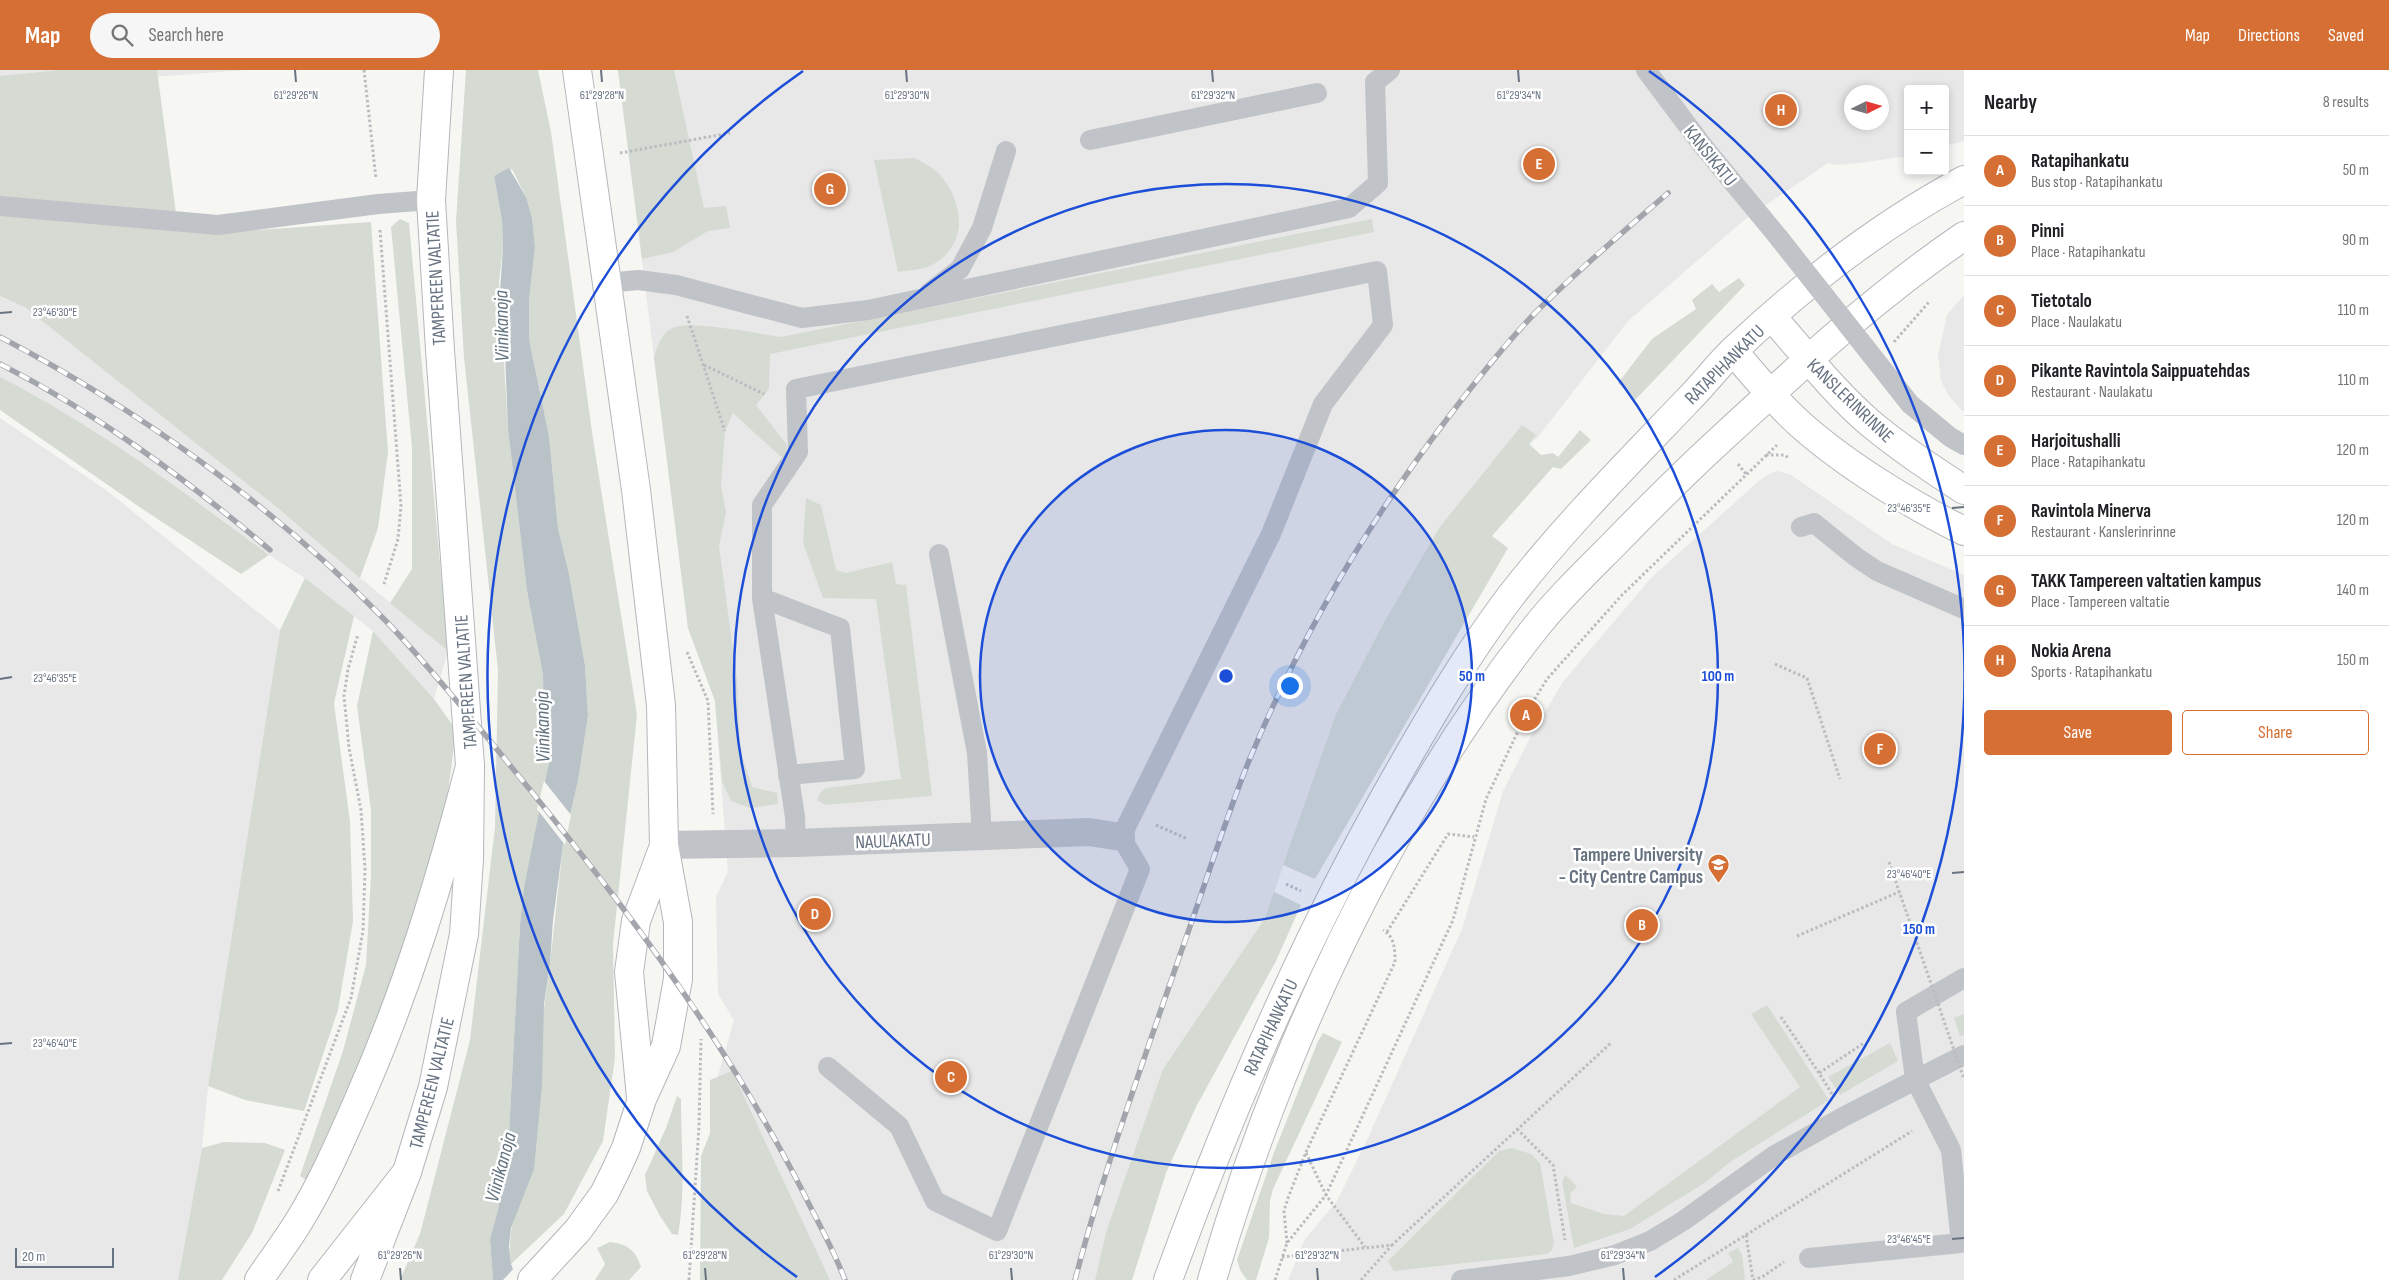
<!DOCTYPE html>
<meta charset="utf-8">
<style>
body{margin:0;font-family:"Sofia Sans Condensed",sans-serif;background:#f6f6f6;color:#202124}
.controls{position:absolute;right:15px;top:15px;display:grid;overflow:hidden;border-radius:5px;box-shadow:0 2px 8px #0003}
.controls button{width:45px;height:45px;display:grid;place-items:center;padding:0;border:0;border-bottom:1px solid #e0e0e0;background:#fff;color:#202124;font:25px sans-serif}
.compass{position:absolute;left:1844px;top:15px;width:45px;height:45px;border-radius:50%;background:#fff;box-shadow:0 2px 8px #0003;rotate:85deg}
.scale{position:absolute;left:15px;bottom:12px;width:99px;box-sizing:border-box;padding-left:5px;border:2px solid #687382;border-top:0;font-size:14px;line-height:18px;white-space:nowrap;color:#687382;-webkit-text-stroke:4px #fff;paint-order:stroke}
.you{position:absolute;left:1289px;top:615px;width:18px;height:18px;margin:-12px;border:4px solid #fff;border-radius:50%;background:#1a73e8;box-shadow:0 0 0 8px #1a73e833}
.badge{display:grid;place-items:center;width:32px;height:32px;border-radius:50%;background:#d56f34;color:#fff;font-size:16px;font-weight:700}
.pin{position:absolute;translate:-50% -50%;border:2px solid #fff;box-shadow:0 1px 5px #0006}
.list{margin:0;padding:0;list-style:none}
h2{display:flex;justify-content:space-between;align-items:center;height:65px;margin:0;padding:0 20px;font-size:21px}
h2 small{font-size:16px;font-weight:400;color:#757577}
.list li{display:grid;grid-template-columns:32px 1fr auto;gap:15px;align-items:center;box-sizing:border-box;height:70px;padding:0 20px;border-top:1px solid #e0e0e0}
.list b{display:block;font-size:19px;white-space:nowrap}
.list p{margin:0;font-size:16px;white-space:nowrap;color:#757577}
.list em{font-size:16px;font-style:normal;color:#757577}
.actions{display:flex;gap:10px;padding:15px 20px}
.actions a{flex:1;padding:11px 0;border:1px solid #d56f34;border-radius:5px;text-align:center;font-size:18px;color:#d56f34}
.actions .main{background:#d56f34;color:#fff}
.icon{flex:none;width:28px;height:28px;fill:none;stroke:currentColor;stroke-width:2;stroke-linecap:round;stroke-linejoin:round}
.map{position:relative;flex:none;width:1964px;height:1210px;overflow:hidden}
header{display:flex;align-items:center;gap:30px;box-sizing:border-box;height:70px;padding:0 25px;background:#d56f34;color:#fff}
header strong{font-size:24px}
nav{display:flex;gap:28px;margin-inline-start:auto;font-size:18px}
.search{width:350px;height:45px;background:#f6f6f6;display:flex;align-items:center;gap:12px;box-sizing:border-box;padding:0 18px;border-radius:28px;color:#757577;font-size:19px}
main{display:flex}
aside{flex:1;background:#fff}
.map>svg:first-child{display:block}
.built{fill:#e7e8e7;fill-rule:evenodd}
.green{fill:#d5dbd3}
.water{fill:#b9c2c7}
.pier{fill:#f6f6f3}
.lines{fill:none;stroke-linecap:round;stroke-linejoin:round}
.primary-casing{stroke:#b4b7bb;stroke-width:30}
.highway-casing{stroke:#b3b6b9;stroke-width:30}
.path{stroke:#babcbf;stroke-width:3;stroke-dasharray:2.5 2.5;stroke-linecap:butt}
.lane{stroke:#c0c3c7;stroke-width:20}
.street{stroke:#c0c3c7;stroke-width:28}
.primary{stroke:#fff;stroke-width:28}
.highway{stroke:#fff;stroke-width:28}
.rail-casing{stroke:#a2a6ac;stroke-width:5.5}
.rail{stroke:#fff;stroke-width:4;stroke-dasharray:11;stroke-linecap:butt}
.path-bridge{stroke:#babcbf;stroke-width:3;stroke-dasharray:2.5 2.5;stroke-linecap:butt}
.lane-bridge{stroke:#c0c3c7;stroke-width:20}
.ticks{fill:none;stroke:#687382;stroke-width:2}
.ring{fill:none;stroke:#1d4ed8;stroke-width:2.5}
.labels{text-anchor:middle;stroke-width:5;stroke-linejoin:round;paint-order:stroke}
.street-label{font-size:19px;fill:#687382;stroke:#fff}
.poi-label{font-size:19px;font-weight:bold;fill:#687382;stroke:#fff;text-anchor:end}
.water-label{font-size:20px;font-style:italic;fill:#63737f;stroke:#fff}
.ticks-label{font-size:12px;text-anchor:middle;fill:#687382;stroke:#fff;stroke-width:5;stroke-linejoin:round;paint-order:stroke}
.centre{fill:#1d4ed8;stroke:#fff;stroke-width:2.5}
.ring-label{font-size:15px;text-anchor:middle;font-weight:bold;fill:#1d4ed8;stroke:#fff;stroke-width:5;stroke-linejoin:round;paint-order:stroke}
</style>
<header>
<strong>Map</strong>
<div class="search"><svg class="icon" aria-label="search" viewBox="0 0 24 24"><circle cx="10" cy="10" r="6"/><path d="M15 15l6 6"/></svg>Search here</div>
<nav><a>Map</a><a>Directions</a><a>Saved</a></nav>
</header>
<main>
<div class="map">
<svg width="1964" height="1210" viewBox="0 0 1964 1210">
<rect width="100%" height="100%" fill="#f6f6f3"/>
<!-- built -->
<g class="built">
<polygon points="0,0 244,0 0,19"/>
<path d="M618,0h1346v71l-19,5v-57h-37v67l-49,7 -23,2 -8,-2 -84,57 -116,101 -90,116 -99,91 -55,94 -48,92 -71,204 -102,151 -57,163 -11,48h-287l-95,-187 21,-73 -16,-26 -2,-97 12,-25 -13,-171 -27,-73zM1852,22h30v30h-30z"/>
<polygon points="1964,225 1964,343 1949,326 1941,311 1938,285 1947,245"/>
<polygon points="0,226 26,238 156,337 448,581 434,629 373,561 305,508 269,485 210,441 106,370 0,307"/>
<polygon points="0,348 106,420 280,560 208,1016 202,1078 178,1210 0,1210"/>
<polygon points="1778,401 1791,405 1892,474 1964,505 1964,1210 1288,1210 1305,1169 1337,1131 1367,1070 1462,859 1503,721 1532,664 1562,613 1651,508 1760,410 1769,404"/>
</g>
<!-- green -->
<g class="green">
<polygon points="61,0 157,0 178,158 229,162 371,152 388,382 378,458 360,508 275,436 26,238 0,226 0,6"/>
<path d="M466,0h72l13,62 42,307 44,276 -24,229 2,114 -12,83 -39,73 -53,50c-2,-19 -1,-34 5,-52l34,-248 13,-119 15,-64 10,-65 -3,-51 -16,-91 -11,-46 -9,-92 -20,-97v-39l6,-53 -3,-30 -6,-20 -14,-28 -18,7 8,45 1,27 -4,34 9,147 19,162 16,84 1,52 8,21v9l-28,130 -4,38 -11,209 -11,76 -8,29 3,41h-93l20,-46 50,-194 25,-213 3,-157 -34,-312 -8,-137z"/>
<polygon points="618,0 674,0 704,138 726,136 730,158 708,161 673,182 642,189"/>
<path d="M915,88c8,5 20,10 26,18 23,28 28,69 -9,89 -9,5 -24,5 -34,7l-24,-112z"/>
<polygon points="400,149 409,153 448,581 390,533 412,499 412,378 391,157"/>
<path d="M1372,149l2,13 -604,122 -1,35 -13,16 31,40 -1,10 -5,2 -48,-44 -8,18 -4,55 5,26 -7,34 18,133 3,71 12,37 25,6 1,11 -28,4 -19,-7 -9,-20 -7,-80 -27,-73 -34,-270c3,-11 7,-24 18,-30 17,-9 87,6 109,9z"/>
<polygon points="1739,208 1745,215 1635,330 1618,313 1652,269 1696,239 1692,230 1712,214 1719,222"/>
<path d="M0,307c92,47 186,116 269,178l-28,19 -100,-66 -141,-98z"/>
<polygon points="1522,355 1536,365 1529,374 1541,385 1553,383 1558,387 1580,360 1591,370 1561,399 1553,397 1492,466 1508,478 1315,809 1283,795 1336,644 1384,552 1439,458"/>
<polygon points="806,428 821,435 836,500 846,503 892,492 896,514 906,515 932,726 826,735 817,730 821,722 826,718 901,709 876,529 823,528 803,473"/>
<polygon points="305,508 354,546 334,633 350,751 353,851 338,940 304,1041 245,1030 208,1016 280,560"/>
<polygon points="373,561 434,629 456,660 446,738 414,845 362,996 309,1112 300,1106 343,981 366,895 371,805 371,740 357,636"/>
<polygon points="1274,822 1301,835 1276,891 1196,1037 1166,1103 1132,1210 1095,1210 1106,1162 1163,999 1265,848"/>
<polygon points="1767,935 1829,1030 1730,1092 1706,1112 1630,1159 1574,1178 1562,1112 1565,1105 1577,1116 1570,1124 1571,1133 1604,1144 1624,1146 1800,1017 1751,944"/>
<polygon points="1964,944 1964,965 1960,966 1954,948"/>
<polygon points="1323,963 1342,972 1273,1119 1270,1131 1269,1168 1256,1210 1247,1210 1240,1200 1237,1190 1273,1085 1318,971"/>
<polygon points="1890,973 1898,991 1840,1025 1828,1007"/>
<polygon points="732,1001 830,1210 700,1210 701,1086 710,1063 710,1010"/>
<path d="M677,1026l4,3c0,45 5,93 -3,136l-6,-1 -12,-18 -13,-25 -2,-16 21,-47z"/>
<polygon points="224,1072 265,1073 285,1080 252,1163 222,1210 178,1210 202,1078"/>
<polygon points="1512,1078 1531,1084 1540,1093 1554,1173 1552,1180 1547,1184 1394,1201 1388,1191 1499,1081"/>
<path d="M610,1172c17,2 26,8 31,25l-12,13h-34l10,-16 -8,-16z"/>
<polygon points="1738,1178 1742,1185 1745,1210 1706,1210 1733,1192 1728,1183"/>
</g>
<!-- water -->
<polygon class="water" points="509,98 526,127 532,147 535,177 529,230 529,269 549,366 558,458 569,504 585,595 588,646 578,711 563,775 553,850 550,894 544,934 542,1015 534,1099 511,1158 509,1176 511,1194 517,1210 493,1210 490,1169 498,1140 509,1064 520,855 524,817 552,678 544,657 543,605 527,521 508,359 505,284 499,236 503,178 502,151 494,106"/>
<!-- pier -->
<g class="pier">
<polygon points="544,711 571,745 565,775 537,739"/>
<polygon points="515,1197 520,1210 503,1210"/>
</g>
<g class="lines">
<defs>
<g id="primary">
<path d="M1772,247c32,36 62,75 98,106 30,25 62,46 94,67"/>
<path d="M1733,281c22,25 43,52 68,74 44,39 110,80 163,106"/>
<polyline points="641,1027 629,902 636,851 664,776"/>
<polyline points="365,1210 407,1102 433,1017 464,864 469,789 470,696 440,280 431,130 439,0"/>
<polyline points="532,1210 578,1160 604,1124 615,1102 626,1078 642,1029 666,976 678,909 678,852 664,775 661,635 636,420 577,0"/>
<path d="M1168,1210c63,-173 136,-341 227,-501 35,-62 72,-125 115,-182 54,-70 117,-133 178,-197 16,-16 30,-35 47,-51 69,-65 145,-124 229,-169"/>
<path d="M1212,1210c66,-226 174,-462 320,-648 24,-31 53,-59 81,-87 35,-36 71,-72 108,-106 78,-72 155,-143 243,-203"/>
</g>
<g id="highway">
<path d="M259,1210c13,-20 28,-39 40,-59 24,-39 42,-81 60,-122 48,-109 81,-218 111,-333"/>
<polyline points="322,1210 407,1102"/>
</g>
</defs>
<!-- primary casing -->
<use href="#primary" class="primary-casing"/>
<!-- highway casing -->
<use href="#highway" class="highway-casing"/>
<!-- path -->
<g class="path">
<polyline points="364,0 376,109"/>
<polyline points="620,83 730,63"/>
<polyline points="380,160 401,436 398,469 384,514"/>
<polyline points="687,246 725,361"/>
<polyline points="1894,272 1929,232"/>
<polyline points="704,295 764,324"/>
<polyline points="1766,385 1784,385 1789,388"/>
<polyline points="1738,394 1746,404"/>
<polyline points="687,582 708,631 713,744"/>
<polyline points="1775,594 1807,608 1840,709"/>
<polyline points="1156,755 1188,769"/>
<polyline points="1286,814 1301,821"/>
<polyline points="1387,862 1448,764 1474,767"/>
<polyline points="1797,866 1899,822"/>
<polyline points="1781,947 1819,1003"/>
<polyline points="1832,1024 1819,1003 1864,973"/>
<polyline points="1517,1059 1553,1095 1565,1170"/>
<polyline points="1306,1083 1326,1125 1365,1177"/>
<polyline points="278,1121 351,928 363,861 365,799 361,740 349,678 344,626 348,599 358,564"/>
<polyline points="1746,1165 1753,1210"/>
<path d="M1287,1173l-3,-32 4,-13 18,-46 89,-190c0,-12 0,-25 -12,-32"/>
<polyline points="1282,1187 1392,1175 1612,972"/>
<polyline points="689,1210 699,1056 701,969"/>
<polyline points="1275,1210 1287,1173 1326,1125 1453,850 1486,729 1528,640 1547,609 1622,525 1777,375"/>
<polyline points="1361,1210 1392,1175"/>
<polyline points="1674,1210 1912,1061"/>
<polyline points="1753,1210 1762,1207 1784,1192"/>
</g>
<!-- lane -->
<g class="lane">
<polyline points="1646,0 1703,76 1779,168"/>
<polyline points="1090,70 1317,23"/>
<polyline points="0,136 218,155 378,134 431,130"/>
<polyline points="607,213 638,210 676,215 802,248 868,240 1349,138 1378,113 1375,12 1390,0"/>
<polyline points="929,223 960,199 982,158 1006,81"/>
<polyline points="1801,457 1814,453 1856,487 1877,501 1964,539"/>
<polyline points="939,484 977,683 982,766"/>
<polyline points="762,528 840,558 855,699 788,705"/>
<polyline points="796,773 795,747 762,528 762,435 798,382 796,319 1377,201 1383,255 1323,334 1271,464 1121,767 1140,799 997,1161 935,1131 899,1056 828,997"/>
<polyline points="1809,1188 1961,1173 1951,1080 1915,1009 1906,942 1964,908"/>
<polyline points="1461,1210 1569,1196 1615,1185 1650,1171 1683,1151 1775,1085 1845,1046 1964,985"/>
</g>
<!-- street -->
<polyline class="street" points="664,775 796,773 1089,762 1121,767"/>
<!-- primary -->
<use href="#primary" class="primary"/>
<!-- highway -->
<use href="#highway" class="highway"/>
<defs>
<g id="rail">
<path d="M0,267c134,70 275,170 380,278 30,30 58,64 86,97 51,61 101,123 150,187 73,97 142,201 196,311 12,23 24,46 33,70"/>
<path d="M0,294c98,50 186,115 270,186"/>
<path d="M1075,1210c29,-111 68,-218 105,-325 23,-64 43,-129 68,-192 51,-123 118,-238 199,-344 28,-37 57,-74 89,-107 42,-42 87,-80 132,-119"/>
</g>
</defs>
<!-- rail casing -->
<use href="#rail" class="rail-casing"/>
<!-- rail -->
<use href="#rail" class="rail"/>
<!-- path-bridge -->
<polyline class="path-bridge" points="1889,792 1964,1009"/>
<!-- lane-bridge -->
<polyline class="lane-bridge" points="1779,168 1910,334 1950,367 1964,375"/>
</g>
<!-- ticks -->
<path class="ticks" d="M295,0l1,12M601,0l1,12M906,0l1,12M1212,0l1,12M1518,0l1,12M0,243l12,-1M1952,438l12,-1M0,609l12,-2M1952,803l12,-1M0,974l12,-1M1952,1169l12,-1M400,1198l1,12M705,1198l1,12M1011,1198l1,12M1317,1198l1,12M1623,1198l1,12"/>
<!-- distance rings -->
<circle cx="1226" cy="606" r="246" fill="#1d4ed8" fill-opacity=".12"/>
<g class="ring">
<circle cx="1226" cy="606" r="246"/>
<circle cx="1226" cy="606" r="492"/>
<path d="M797 1207A738 738 0 0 1 803 1M1649 1A738 738 0 0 1 1655 1207"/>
</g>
<!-- icons -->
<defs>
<symbol id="university-pin" viewBox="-11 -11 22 30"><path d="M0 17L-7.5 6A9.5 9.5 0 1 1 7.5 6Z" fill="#d56f34" stroke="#fff"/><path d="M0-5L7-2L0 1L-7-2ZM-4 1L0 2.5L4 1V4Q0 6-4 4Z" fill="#fff"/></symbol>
</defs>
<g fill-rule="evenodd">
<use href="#university-pin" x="1706" y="782" width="25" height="34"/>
</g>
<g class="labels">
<!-- street labels -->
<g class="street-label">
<text transform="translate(1711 85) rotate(51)" y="7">KANSIKATU</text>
<text transform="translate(435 208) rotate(-93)" y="7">TAMPEREEN VALTATIE</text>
<text transform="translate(1724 294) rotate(-45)" y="7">RATAPIHANKATU</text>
<text transform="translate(1851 330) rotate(44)" y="7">KANSLERINRINNE</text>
<text transform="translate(465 612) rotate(-94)" y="7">TAMPEREEN VALTATIE</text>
<text transform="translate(893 770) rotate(-2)" y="7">NAULAKATU</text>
<text transform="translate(1270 957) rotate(-65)" y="7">RATAPIHANKATU</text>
<text transform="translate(431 1013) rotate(-76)" y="7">TAMPEREEN VALTATIE</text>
</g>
<!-- poi labels -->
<g class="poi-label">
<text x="1703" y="791">Tampere University<tspan x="1703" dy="22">- City Centre Campus</tspan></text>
</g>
<!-- water labels -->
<g class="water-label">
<text transform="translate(501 256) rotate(-91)" y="7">Viinikanoja</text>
<text transform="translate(542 657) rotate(-91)" y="7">Viinikanoja</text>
<text transform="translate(500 1097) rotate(-75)" y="7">Viinikanoja</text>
</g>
</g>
<g class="ticks-label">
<text x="296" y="29">61°29'26"N</text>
<text x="602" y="29">61°29'28"N</text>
<text x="907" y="29">61°29'30"N</text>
<text x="1213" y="29">61°29'32"N</text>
<text x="1519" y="29">61°29'34"N</text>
<text x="55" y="246">23°46'30"E</text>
<text x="1909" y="442">23°46'35"E</text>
<text x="55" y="612">23°46'35"E</text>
<text x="1909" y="808">23°46'40"E</text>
<text x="55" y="977">23°46'40"E</text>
<text x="1909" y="1173">23°46'45"E</text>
<text x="400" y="1189">61°29'26"N</text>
<text x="705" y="1189">61°29'28"N</text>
<text x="1011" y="1189">61°29'30"N</text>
<text x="1317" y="1189">61°29'32"N</text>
<text x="1623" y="1189">61°29'34"N</text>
</g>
<circle cx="1226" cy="606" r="8" class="centre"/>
<g class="ring-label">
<text x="1472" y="611">50 m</text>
<text x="1718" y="611">100 m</text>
<text x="1919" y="864">150 m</text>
</g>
</svg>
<div class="controls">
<button>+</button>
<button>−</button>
</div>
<svg class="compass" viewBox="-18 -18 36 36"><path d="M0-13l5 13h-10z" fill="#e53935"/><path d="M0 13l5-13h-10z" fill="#757577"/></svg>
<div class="scale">20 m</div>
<div class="you"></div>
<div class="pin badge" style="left:1526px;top:645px">A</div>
<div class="pin badge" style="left:1642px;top:855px">B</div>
<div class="pin badge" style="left:951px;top:1007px">C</div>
<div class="pin badge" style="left:815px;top:844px">D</div>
<div class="pin badge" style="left:1539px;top:94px">E</div>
<div class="pin badge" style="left:1880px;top:679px">F</div>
<div class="pin badge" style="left:830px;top:119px">G</div>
<div class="pin badge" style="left:1781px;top:40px">H</div>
</div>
<aside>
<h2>Nearby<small>8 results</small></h2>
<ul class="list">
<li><span class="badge">A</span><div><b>Ratapihankatu</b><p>Bus stop · Ratapihankatu</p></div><em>50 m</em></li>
<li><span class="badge">B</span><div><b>Pinni</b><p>Place · Ratapihankatu</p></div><em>90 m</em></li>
<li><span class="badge">C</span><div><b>Tietotalo</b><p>Place · Naulakatu</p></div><em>110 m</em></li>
<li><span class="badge">D</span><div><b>Pikante Ravintola Saippuatehdas</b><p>Restaurant · Naulakatu</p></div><em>110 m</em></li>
<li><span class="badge">E</span><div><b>Harjoitushalli</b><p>Place · Ratapihankatu</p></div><em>120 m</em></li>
<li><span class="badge">F</span><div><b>Ravintola Minerva</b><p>Restaurant · Kanslerinrinne</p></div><em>120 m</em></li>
<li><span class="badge">G</span><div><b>TAKK Tampereen valtatien kampus</b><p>Place · Tampereen valtatie</p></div><em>140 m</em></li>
<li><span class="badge">H</span><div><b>Nokia Arena</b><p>Sports · Ratapihankatu</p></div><em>150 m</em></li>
</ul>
<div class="actions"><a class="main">Save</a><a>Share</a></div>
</aside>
</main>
